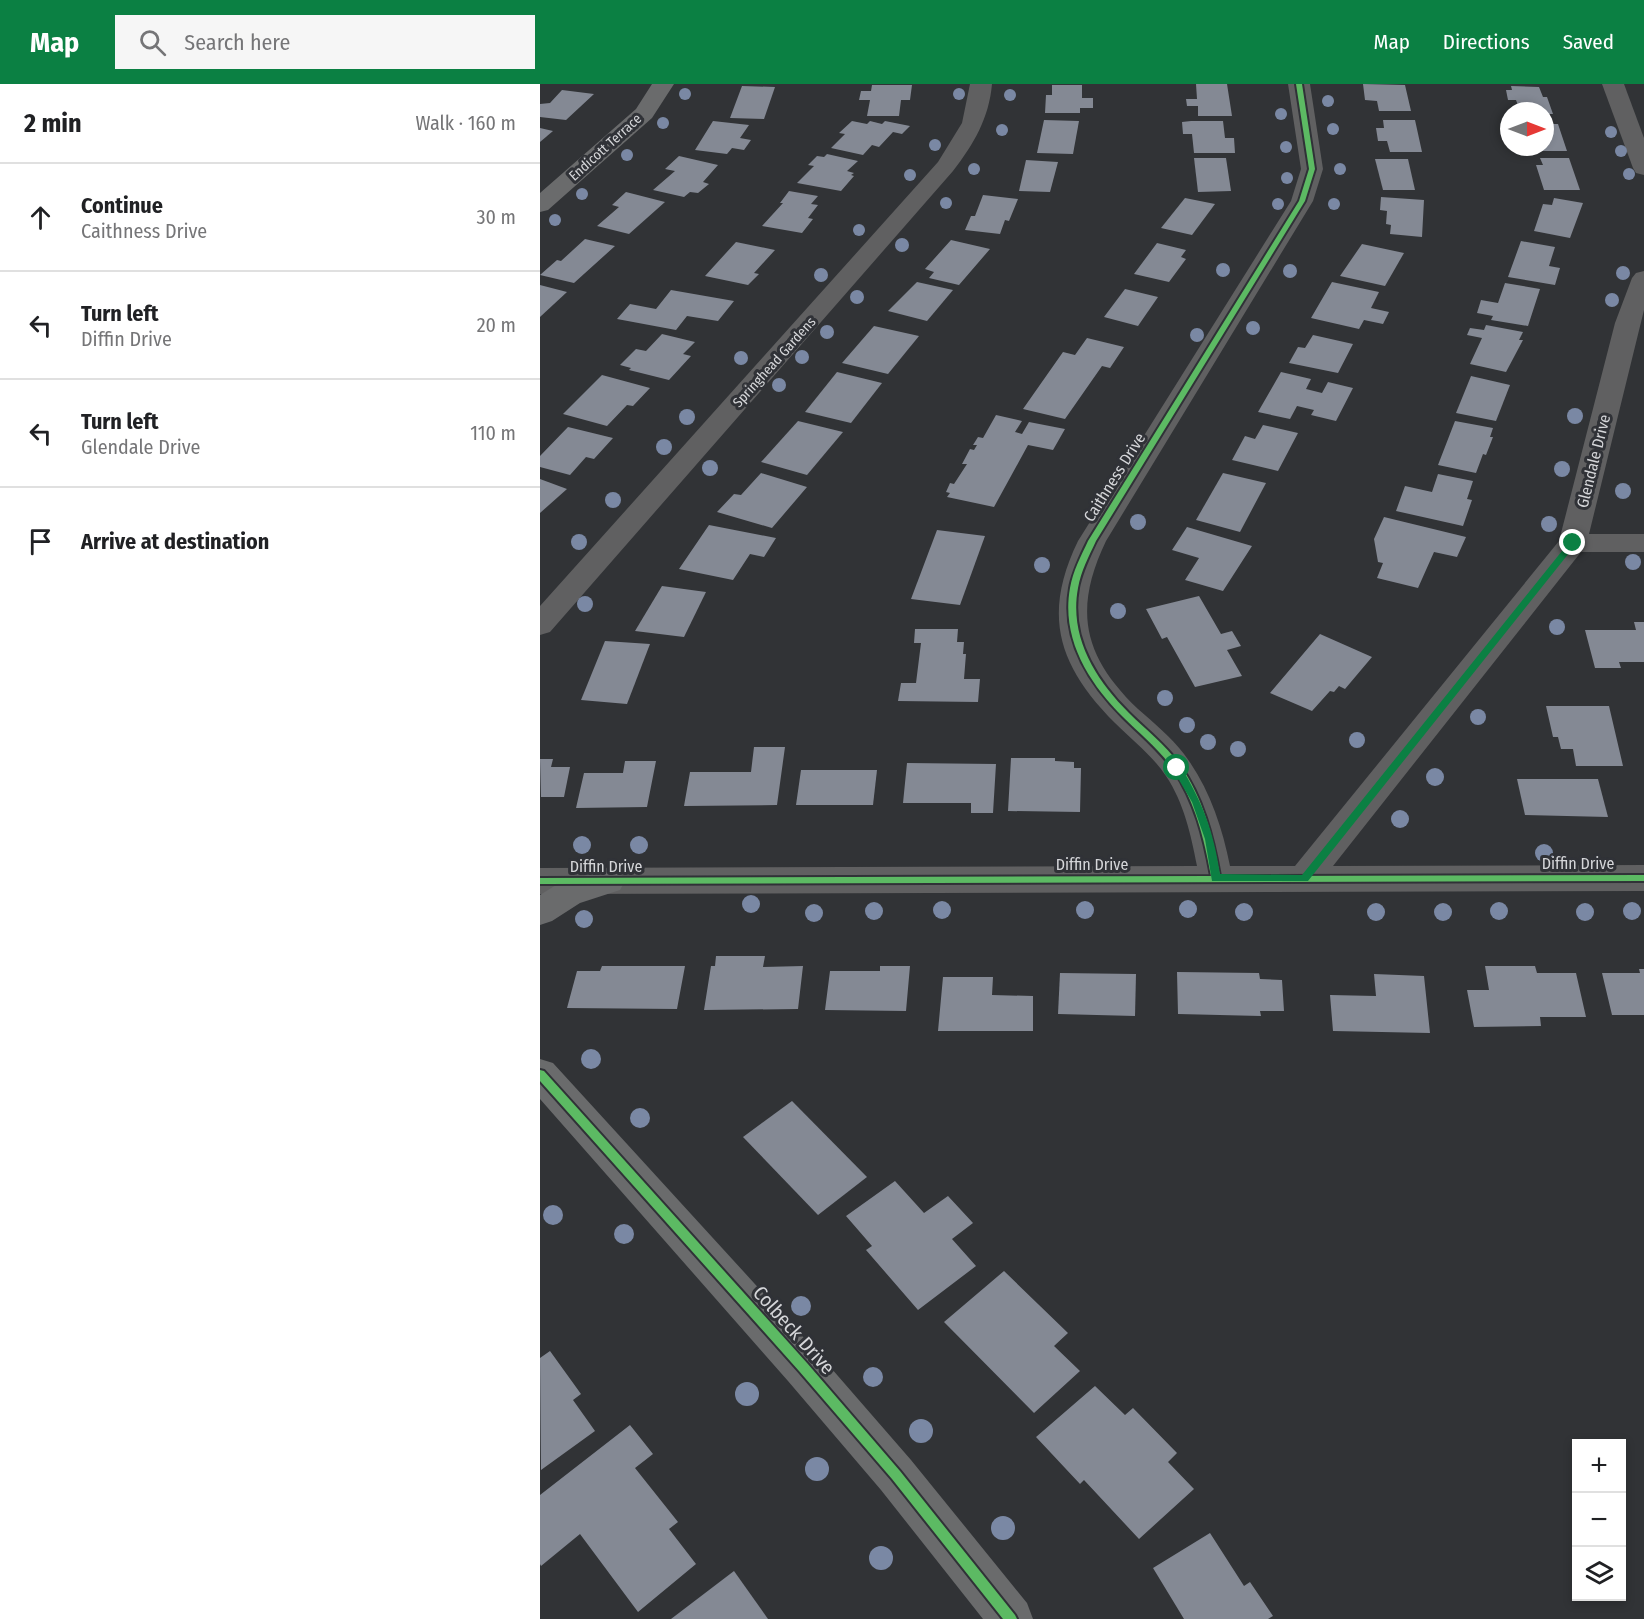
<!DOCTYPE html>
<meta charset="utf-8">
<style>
body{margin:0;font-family:"Fira Sans Condensed",sans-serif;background:#f6f6f6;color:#202124}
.controls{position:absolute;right:18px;bottom:18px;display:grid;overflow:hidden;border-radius:0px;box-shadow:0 3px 9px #0003}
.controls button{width:54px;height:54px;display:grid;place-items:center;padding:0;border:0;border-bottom:2px solid #e0e0e0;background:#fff;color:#202124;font:30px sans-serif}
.compass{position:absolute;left:960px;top:18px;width:54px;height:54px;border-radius:50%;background:#fff;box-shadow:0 3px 9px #0003;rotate:90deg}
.stop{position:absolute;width:18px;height:18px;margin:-14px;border:4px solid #0b8043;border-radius:50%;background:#fff}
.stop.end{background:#0b8043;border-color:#fff;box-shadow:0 2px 6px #0008}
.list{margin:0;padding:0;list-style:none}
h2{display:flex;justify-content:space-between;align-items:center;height:78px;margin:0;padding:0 24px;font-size:26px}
h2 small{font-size:20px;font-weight:400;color:#757577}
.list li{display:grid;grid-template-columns:39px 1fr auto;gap:18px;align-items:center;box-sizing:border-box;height:108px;padding:0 24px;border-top:2px solid #e0e0e0}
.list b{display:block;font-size:22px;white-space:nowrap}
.list p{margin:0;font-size:20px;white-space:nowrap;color:#757577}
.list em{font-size:20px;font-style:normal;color:#757577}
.icon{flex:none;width:33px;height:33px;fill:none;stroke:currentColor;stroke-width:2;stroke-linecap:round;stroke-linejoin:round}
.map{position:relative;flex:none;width:1104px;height:1535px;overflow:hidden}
header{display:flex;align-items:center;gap:36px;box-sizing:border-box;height:84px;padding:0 30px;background:#0b8043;color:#fff}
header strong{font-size:28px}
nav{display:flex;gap:33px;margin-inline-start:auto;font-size:21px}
.search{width:420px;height:54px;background:#f6f6f6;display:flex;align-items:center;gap:15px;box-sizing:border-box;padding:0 21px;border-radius:0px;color:#757577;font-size:22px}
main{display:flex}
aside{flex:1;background:#fff}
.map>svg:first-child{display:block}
.building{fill:#848994}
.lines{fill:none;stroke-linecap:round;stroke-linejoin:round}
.street{fill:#606061;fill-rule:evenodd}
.secondary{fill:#6a6b6c;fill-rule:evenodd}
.cycleway-casing{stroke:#303237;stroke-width:4}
.cycleway{fill:#5cba63;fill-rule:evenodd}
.tree{fill:#7a88a4}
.route{fill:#0b8043}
.labels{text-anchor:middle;stroke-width:6;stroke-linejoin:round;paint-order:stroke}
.far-street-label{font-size:14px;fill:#d5d6d9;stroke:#303237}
.street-label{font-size:16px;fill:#d5d6d9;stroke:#303237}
.near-street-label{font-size:20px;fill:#d5d6d9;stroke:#303237}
</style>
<header>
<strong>Map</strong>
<div class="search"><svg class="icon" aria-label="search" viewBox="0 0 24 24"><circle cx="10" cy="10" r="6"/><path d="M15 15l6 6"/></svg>Search here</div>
<nav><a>Map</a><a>Directions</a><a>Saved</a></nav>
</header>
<main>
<aside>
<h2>2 min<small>Walk · 160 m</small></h2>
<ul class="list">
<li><svg class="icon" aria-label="ahead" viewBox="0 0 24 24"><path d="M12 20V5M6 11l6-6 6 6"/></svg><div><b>Continue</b><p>Caithness Drive</p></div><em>30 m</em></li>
<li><svg class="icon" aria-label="left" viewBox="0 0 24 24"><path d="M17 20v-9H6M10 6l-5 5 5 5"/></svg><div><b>Turn left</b><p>Diffin Drive</p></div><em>20 m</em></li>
<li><svg class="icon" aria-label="left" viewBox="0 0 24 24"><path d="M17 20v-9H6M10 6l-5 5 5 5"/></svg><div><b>Turn left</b><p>Glendale Drive</p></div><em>110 m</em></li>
<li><svg class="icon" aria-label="arrive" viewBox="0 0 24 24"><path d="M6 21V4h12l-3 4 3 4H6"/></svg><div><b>Arrive at destination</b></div></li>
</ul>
</aside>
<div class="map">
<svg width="1104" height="1535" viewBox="0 0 1104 1535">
<rect width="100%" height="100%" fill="#313336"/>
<!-- building -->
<g class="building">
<polygon points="656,0 687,0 692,32 658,32 658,22 647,22 646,15 657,15"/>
<polygon points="823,0 865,1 871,27 839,27 837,17 825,16"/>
<polygon points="332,1 372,1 370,16 361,16 359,32 327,32 330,16 319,16 321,7 331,7"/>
<polygon points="512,1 542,1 542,14 553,14 553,24 540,24 540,29 505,29 506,11 512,11"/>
<polygon points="202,2 235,3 224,35 190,34"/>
<polygon points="971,2 999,3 1003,13 1007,13 1013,30 1005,30 1005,27 980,27 976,16 968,16 966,6 972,6"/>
<polygon points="22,6 54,10 26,36 0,33 0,20 10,19"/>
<polygon points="504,36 539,37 533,70 497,69"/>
<polygon points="843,36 875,36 882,68 850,68 847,57 838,57 836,44 844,44"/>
<polygon points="173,37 209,41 200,54 211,56 204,66 192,64 187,70 155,66"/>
<polygon points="312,37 327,40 330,37 342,40 345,37 370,42 362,50 353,48 339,63 332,61 323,71 291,64 305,50 299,49"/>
<polygon points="651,37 683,37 685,54 694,54 695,69 654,69 652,50 643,50 642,38"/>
<polygon points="1005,40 1018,40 1027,67 997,67 995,63 1005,63"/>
<polygon points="0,44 13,47 0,58"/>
<polygon points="287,70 318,77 307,87 314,89 311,91 314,92 301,107 257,99 274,82 268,81 277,72 284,73"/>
<polygon points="139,72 178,81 163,98 169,100 158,109 150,108 144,113 113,106 135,87 125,85"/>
<polygon points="654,74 686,74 691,107 658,108"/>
<polygon points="1000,74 1029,74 1040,106 1004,106 996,81 1003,81"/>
<polygon points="835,75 868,75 875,106 843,106"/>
<polygon points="486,76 518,78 510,108 479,107"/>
<polygon points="249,107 278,112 271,120 278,121 268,134 273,135 262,149 222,142 243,119 240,119"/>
<polygon points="86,108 125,118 89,150 57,142 79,123 72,121"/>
<polygon points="443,111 478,115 469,137 465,136 460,150 425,146 431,132 435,132"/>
<polygon points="841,113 884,116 882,153 850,150 851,141 846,140 847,127 840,126"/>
<polygon points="645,114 675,120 652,151 621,144"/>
<polygon points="1014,114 1043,119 1030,154 994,147 1003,120 1012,121"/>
<polygon points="45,155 75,162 34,199 0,191 17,176 21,177"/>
<polygon points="411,156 450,165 419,201 389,194 394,188 385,185"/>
<polygon points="981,157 1015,163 1009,182 1020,184 1015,201 968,193"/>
<polygon points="196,158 235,166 214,189 219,190 208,201 165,192"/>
<polygon points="617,159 646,166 641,173 646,175 629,198 594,190"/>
<polygon points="822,160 864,169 845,202 800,192"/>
<polygon points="377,198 413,206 387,237 348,227"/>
<polygon points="792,198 839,208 831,224 849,228 843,240 824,236 819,245 771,234"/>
<polygon points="965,199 1000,205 988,242 951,236 953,232 937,229 941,216 958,219"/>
<polygon points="0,201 27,208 0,233"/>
<polygon points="585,205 618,213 598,242 564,233"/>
<polygon points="131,206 194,217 178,237 147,232 136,246 77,235 90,220 116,225"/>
<polygon points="946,241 983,248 979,256 983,256 966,288 930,280 942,254 927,251 930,244 944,246"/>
<polygon points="334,242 379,252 348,290 302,279"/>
<polygon points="122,250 155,258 143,270 151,272 129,296 89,286 91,284 80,281 96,265 106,267"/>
<polygon points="773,251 813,260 798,289 749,279 758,263 765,264"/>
<polygon points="547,254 584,263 570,284 562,282 525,335 483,325 523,268 535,271"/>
<polygon points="297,288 342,299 311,339 265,328"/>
<polygon points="741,288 771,295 766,305 782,309 788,298 813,304 796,337 771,331 774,326 757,322 750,335 718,328"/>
<polygon points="62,291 110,304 93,322 87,321 67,342 23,330"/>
<polygon points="931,292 970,301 956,337 916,329"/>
<polygon points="456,331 482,337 475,348 482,350 489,338 525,345 513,366 488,361 454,423 407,413 410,409 406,408 410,399 414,400 427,380 422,380 430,365 434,366 437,361 433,361 438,353 443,354"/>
<polygon points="258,337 303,348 267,391 221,378"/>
<polygon points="915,337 953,344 950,353 953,353 946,371 943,370 936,389 898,381"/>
<polygon points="723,341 758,349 738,387 692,376 705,352 715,355"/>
<polygon points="28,343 73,354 54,375 46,373 30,391 0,383 0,372"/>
<polygon points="221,389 267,403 232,444 177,428 194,410 201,411"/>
<polygon points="683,389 726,399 700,448 656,436"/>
<polygon points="898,390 933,397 927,415 932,416 923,442 856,427 865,402 892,408"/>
<polygon points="0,395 27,405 0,429"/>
<polygon points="844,433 926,453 917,473 894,468 878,504 837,494 843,479 838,478 834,455"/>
<polygon points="169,441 236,454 224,473 210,470 193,496 139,485"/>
<polygon points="647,443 712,462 683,507 645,496 659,474 632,466"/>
<polygon points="397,446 445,452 420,521 371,515"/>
<polygon points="122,502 166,508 144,553 95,547"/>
<polygon points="659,512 681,550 692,547 701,562 687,566 702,592 655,603 627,553 622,555 606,525"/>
<polygon points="1094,538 1104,538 1104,578 1079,578 1081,584 1055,584 1045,546 1096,546"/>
<polygon points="375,545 418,545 417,558 424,558 423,570 426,570 424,595 440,595 438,618 358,617 361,599 376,599 381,559 374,559"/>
<polygon points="780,550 832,573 805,605 799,602 794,608 790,607 772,627 730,609"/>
<polygon points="65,557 110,560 87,620 41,616"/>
<polygon points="1006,622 1069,622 1083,682 1036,682 1033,665 1021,665 1018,653 1013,653"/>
<polygon points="214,663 245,663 237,721 144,722 150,688 211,688"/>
<polygon points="471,674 515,674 515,677 534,678 534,684 541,684 540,728 468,727"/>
<polygon points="0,675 13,675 11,683 30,683 24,713 1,713"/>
<polygon points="85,677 116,677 107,723 36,724 44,689 83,689"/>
<polygon points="367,679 456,680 453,729 431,729 431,719 363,719"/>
<polygon points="261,686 337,686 333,721 256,721"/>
<polygon points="977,695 1058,695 1068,733 985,731"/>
<polygon points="176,872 225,872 223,883 263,882 258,925 164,926 171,882 175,882"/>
<polygon points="62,882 145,882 137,925 27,924 37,887 60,887"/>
<polygon points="340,882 370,882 366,927 285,926 290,887 340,887"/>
<polygon points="945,882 995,882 997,889 1036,889 1046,933 1000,933 1001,942 934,943 927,906 949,906"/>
<polygon points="1099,885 1104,885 1104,931 1072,931 1062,889 1100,889"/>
<polygon points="637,888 719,889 720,895 742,896 744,927 720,927 721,932 638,930"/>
<polygon points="520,889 596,890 595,932 518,930"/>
<polygon points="834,890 884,892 890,949 793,947 790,911 836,912"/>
<polygon points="403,893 453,893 452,911 493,912 493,947 398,947"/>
<polygon points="252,1017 327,1093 278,1131 203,1053"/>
<polygon points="355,1097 384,1129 408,1112 433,1139 412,1155 436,1182 378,1226 326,1166 332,1162 306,1132"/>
<polygon points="464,1187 528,1249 514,1262 540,1287 494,1329 404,1238"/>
<polygon points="10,1267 41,1310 33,1316 55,1347 1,1386 0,1274"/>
<polygon points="555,1302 585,1331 593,1324 637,1369 628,1378 654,1405 599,1455 544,1396 540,1400 496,1353"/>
<polygon points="90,1341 113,1370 95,1384 138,1438 129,1445 156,1480 98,1528 40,1450 1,1482 0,1480 0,1411"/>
<polygon points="670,1449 704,1502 710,1498 733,1532 728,1535 644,1535 613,1484"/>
<polygon points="194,1487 228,1535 131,1535"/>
</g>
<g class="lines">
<!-- street -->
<g class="street">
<path d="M430,0h22c-3,34 -18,60 -39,87l-403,461 -10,3v-29l398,-444 24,-39z"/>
<path d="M748,0h22l13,85 -10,32 -207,340c-33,69 -23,115 32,168 16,14 33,28 46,45 25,33 38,72 46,112h65l264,-325 56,-218 17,-45 4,-5 8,-2v39l-55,224h55v18h-63l-248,314 311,-1v26l-1104,3v-26l657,-2c-6,-31 -13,-63 -31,-90 -14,-21 -34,-36 -51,-53 -57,-57 -73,-108 -37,-182l213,-340 10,-32z"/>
<polygon points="1062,0 1084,0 1104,54 1104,91 1096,89 1093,84"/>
</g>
<!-- secondary -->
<g class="secondary">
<polygon points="112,0 134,0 112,34 8,126 0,128 0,109 96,25"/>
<polygon points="68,784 80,788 85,797 80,806 40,819 12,837 0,841 0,811 16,801"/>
<polygon points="0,975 13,979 278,1269 371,1376 487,1519 493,1535 443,1535 341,1406 248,1297 0,1015"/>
</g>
<defs>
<g id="cycleway">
<path d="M756,0h6l13,85 -10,32 -209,340c-7,15 -15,30 -18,47 -9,49 17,91 51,125 17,17 37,32 51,52 23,33 33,71 40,111l424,-1v6l-1104,3v-6l671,-2c-7,-38 -16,-75 -38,-107 -14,-20 -33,-35 -50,-52 -35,-35 -62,-79 -53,-129 3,-17 11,-32 18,-47l211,-340 10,-32z"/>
<polygon points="0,986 4,987 267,1279 360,1387 475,1531 477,1535 463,1535 352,1395 259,1287 0,997"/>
</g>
</defs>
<!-- cycleway casing -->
<use href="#cycleway" class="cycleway-casing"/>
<!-- cycleway -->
<use href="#cycleway" class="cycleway"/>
</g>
<!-- trees -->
<g class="tree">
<circle cx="145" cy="10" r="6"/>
<circle cx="419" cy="10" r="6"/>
<circle cx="470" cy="11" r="6"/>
<circle cx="788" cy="17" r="6"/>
<circle cx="741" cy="30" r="6"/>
<circle cx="123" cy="39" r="6"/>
<circle cx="793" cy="45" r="6"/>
<circle cx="462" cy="46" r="6"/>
<circle cx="1071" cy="48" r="6"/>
<circle cx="395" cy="61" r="6"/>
<circle cx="746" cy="63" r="6"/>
<circle cx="1081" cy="67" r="6"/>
<circle cx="87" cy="71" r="6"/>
<circle cx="434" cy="85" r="6"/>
<circle cx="800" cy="85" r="6"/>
<circle cx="1089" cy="90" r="6"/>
<circle cx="370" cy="91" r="6"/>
<circle cx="747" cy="94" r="6"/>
<circle cx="42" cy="110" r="6"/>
<circle cx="406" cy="119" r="6"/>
<circle cx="738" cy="120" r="6"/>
<circle cx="794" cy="120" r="6"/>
<circle cx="15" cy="136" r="6"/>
<circle cx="319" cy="146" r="6"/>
<circle cx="362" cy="161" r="7"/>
<circle cx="683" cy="186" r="7"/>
<circle cx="750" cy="187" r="7"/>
<circle cx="1083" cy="189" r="7"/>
<circle cx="281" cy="191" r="7"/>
<circle cx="317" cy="213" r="7"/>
<circle cx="1072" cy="216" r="7"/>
<circle cx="713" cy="244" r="7"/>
<circle cx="287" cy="248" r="7"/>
<circle cx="657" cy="251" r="7"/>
<circle cx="262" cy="273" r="7"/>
<circle cx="201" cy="274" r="7"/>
<circle cx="239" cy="301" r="7"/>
<circle cx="1035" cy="332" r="8"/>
<circle cx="147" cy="333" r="8"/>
<circle cx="124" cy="363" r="8"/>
<circle cx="170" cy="384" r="8"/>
<circle cx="1022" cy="385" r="8"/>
<circle cx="1083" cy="407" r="8"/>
<circle cx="73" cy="416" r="8"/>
<circle cx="598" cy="438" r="8"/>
<circle cx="1009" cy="440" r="8"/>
<circle cx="39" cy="458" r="8"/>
<circle cx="1093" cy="478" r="8"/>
<circle cx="502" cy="481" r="8"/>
<circle cx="45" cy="520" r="8"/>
<circle cx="578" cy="527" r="8"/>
<circle cx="1017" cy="543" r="8"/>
<circle cx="625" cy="614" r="8"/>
<circle cx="938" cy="633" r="8"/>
<circle cx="647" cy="641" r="8"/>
<circle cx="817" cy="656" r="8"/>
<circle cx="668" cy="658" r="8"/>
<circle cx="698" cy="665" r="8"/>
<circle cx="895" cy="693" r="9"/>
<circle cx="860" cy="735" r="9"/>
<circle cx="42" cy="761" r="9"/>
<circle cx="99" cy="761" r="9"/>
<circle cx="1004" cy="769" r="9"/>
<circle cx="211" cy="820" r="9"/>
<circle cx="648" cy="825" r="9"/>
<circle cx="402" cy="826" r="9"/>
<circle cx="545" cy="826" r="9"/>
<circle cx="334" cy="827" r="9"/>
<circle cx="959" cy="827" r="9"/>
<circle cx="1092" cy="827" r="9"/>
<circle cx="704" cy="828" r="9"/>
<circle cx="836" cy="828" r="9"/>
<circle cx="903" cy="828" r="9"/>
<circle cx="1045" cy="828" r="9"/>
<circle cx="274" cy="829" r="9"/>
<circle cx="44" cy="835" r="9"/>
<circle cx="51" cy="975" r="10"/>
<circle cx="100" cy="1034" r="10"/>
<circle cx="13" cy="1131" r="10"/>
<circle cx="84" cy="1150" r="10"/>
<circle cx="261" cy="1222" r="10"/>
<circle cx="333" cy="1293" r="10"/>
<circle cx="207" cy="1310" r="12"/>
<circle cx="381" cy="1347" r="12"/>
<circle cx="277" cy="1385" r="12"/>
<circle cx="463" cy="1444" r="12"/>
<circle cx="341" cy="1474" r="12"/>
</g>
<!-- route -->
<path class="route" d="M1030,457l7,2 -269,338h-96l-7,-42 -13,-37 -20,-34 1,-3h7c23,39 33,64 40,109l82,1z"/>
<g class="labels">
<!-- far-street labels -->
<g class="far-street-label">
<text transform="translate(65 63) rotate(-42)" y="5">Endicott Terrace</text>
<text transform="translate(234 278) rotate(-48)" y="5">Springhead Gardens</text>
</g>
<!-- street labels -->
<g class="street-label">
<text transform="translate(1053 377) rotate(-76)" y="6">Glendale Drive</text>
<text transform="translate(574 393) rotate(-58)" y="6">Caithness Drive</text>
<text x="1038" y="785">Diffin Drive</text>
<text x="552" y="786">Diffin Drive</text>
<text x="66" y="788">Diffin Drive</text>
</g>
<!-- near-street labels -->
<g class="near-street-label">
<text transform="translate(254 1246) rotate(48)" y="7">Colbeck Drive</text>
</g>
</g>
</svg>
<div class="controls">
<button>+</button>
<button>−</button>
<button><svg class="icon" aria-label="layers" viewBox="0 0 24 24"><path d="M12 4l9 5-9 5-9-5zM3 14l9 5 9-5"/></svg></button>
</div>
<svg class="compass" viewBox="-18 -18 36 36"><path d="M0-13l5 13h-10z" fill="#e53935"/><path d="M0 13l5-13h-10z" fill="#757577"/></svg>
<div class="stop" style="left:637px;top:684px"></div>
<div class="stop end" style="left:1033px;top:459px"></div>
</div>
</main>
